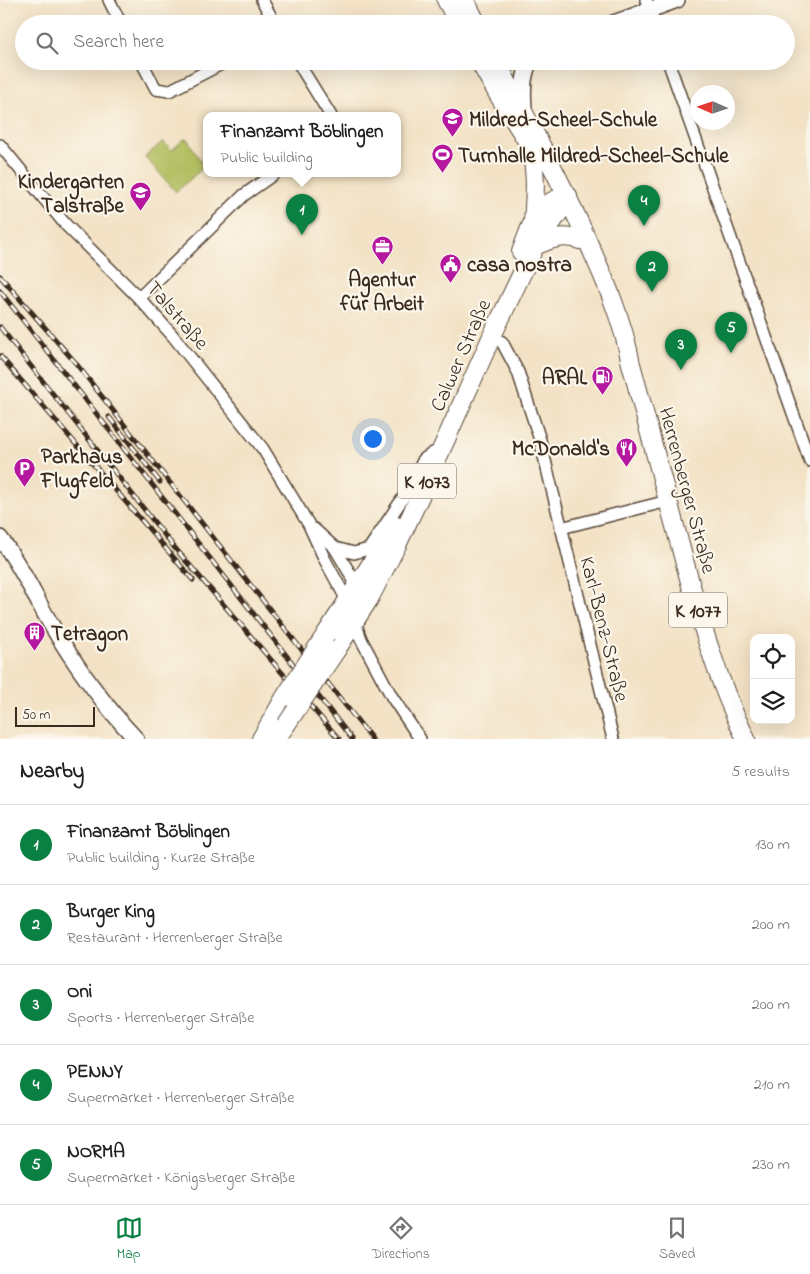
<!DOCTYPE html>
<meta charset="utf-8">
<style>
body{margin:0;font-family:"Indie Flower",sans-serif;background:#f6f6f6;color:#202124}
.controls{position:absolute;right:15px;bottom:15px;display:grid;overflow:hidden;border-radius:10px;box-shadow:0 5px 20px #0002}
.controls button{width:45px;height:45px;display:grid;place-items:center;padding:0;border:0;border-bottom:1px solid #e0e0e0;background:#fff;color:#202124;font:25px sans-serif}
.compass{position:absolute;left:690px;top:85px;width:45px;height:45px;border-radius:50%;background:#fff;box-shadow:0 5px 20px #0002;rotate:273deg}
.scale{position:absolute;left:15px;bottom:12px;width:80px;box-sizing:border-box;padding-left:5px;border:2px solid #3b2a1e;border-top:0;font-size:14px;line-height:18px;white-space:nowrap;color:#3b2a1e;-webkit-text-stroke:4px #fbf7ec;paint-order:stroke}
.you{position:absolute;left:372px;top:438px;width:18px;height:18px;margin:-12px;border:4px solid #fff;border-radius:50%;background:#1a73e8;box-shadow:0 0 0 8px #1a73e833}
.badge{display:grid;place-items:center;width:32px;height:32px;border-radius:50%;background:#0b8043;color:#fff;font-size:16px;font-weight:700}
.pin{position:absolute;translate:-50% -41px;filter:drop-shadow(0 1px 2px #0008)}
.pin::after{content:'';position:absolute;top:26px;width:18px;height:15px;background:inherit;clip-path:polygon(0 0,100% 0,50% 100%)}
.popup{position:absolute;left:203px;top:112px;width:198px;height:65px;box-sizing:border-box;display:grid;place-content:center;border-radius:10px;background:#fff;filter:drop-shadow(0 1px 4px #0005);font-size:16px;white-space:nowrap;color:#757577}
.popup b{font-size:19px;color:#202124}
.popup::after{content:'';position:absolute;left:50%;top:100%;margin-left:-10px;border:10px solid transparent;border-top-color:#fff}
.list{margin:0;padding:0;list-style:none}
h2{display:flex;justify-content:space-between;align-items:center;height:65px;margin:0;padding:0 20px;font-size:21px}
h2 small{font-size:16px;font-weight:400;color:#757577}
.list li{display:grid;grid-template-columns:32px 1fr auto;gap:15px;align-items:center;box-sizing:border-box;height:80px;padding:0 20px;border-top:1px solid #e0e0e0}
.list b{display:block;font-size:19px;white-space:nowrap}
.list p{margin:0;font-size:16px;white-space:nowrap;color:#757577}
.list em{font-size:16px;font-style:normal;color:#757577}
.icon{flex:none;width:28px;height:28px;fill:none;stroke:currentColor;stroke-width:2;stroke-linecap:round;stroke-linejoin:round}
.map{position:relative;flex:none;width:810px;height:739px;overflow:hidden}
.search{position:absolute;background:#fff;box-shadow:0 5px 20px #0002;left:15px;right:15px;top:15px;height:55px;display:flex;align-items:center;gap:12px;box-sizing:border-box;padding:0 18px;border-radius:28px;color:#757577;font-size:19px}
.sheet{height:465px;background:#fff}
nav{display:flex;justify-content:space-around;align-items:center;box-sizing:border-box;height:70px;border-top:1px solid #e0e0e0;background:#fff;font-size:14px;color:#757577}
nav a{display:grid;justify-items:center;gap:2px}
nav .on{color:#0b8043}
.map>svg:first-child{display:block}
.green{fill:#b1bd5f;stroke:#76743e}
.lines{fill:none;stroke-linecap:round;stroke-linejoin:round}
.street-casing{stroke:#574637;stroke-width:14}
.secondary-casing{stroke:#574637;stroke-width:18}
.primary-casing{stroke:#574637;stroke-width:20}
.street{stroke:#fff;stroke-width:11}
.secondary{stroke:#fff;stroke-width:15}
.primary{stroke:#fff;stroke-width:18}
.rail-casing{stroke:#3b2a1e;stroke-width:5}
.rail{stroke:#fbf7ec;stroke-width:3;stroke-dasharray:9;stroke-linecap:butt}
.primary-bridge-casing{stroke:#574637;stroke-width:20;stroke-linecap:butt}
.primary-bridge{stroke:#fff;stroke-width:18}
.labels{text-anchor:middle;stroke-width:4.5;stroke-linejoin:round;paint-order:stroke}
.shield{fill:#fbf7ec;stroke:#75685c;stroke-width:1}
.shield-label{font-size:20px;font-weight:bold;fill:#3b2a1e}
.poi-label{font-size:21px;font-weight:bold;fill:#3b2a1e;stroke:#fbf7ec;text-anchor:start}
.street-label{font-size:21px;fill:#3b2a1e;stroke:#fbf7ec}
</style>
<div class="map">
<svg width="810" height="739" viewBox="0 0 810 739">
<rect width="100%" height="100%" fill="#fbf7ec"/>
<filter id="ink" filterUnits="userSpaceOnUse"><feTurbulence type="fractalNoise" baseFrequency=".02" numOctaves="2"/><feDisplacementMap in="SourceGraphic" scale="10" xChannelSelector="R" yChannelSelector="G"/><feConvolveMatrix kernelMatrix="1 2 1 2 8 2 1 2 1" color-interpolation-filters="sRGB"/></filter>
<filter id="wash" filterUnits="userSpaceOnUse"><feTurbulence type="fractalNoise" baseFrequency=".0096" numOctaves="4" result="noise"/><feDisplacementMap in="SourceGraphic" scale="20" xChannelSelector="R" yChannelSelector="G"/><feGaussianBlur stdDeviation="1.12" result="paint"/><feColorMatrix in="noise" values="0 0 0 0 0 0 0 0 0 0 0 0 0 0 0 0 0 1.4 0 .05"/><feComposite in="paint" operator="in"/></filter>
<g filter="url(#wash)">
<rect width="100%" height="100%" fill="#f3e2c5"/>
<!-- green -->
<polygon class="green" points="184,139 188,140 204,167 176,192 145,157 163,141 172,150"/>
</g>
<g filter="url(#ink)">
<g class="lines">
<defs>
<g id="street">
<polyline points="109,0 121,24"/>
<polyline points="262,0 275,24"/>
<polyline points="646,0 655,24"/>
<polyline points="141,61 156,89 169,91 227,61"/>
<polyline points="297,61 331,116"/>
<polyline points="668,61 810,461"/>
<polyline points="0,145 65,224 139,298 173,336 263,449 309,525 325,560 348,602 361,639 392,697 420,739"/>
<polyline points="139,298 244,195 274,174"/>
<polyline points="492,336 502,342 518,372 540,440 613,739"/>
<polyline points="561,528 668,501"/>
<polyline points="314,529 335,548 359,589"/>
<polyline points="335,548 354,553 369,549 409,489 424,459 433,453"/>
</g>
<g id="secondary">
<polyline points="611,24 677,0"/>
<path d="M524,110c-1,-17 -2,-33 6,-49"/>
<path d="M0,538c20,26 33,55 49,83 24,41 54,83 87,118"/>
</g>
<g id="primary">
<polyline points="446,0 459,24"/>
<polyline points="465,0 477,24"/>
<polyline points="479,61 499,96 537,157"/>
<path d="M496,61c32,60 65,119 92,181 18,40 35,79 43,122 16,60 32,120 49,181 18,68 35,131 66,194"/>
<path d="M530,147c7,25 5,49 3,75"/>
<path d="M535,246c15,-7 28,-12 45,-6"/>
<path d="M521,252c11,-28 14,-50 47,-56"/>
<polyline points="326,634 396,525"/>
<path d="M337,649l32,-50 29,-56 32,-68 62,-139 43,-90c10,-17 26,-31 33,-50"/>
<polyline points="261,739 285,697"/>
<polyline points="276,739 286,725"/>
</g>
</defs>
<!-- street casing -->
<use href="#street" class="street-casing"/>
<!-- secondary casing -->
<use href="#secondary" class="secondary-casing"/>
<!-- primary casing -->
<use href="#primary" class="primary-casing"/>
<!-- street -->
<use href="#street" class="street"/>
<!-- secondary -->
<use href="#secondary" class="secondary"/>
<!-- primary -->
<use href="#primary" class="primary"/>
<defs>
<g id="rail">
<polyline points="0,276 74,361 372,739"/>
<polyline points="0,291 352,739"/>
<polyline points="0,327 174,547 339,739"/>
<polyline points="0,356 193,580"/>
<polyline points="109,417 160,482"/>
</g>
</defs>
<!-- rail casing -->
<use href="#rail" class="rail-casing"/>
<!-- rail -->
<use href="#rail" class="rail"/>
<defs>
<g id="primary-bridge">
<polyline points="285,697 326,634"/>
<polyline points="286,725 337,649"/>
</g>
</defs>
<!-- primary-bridge casing -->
<use href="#primary-bridge" class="primary-bridge-casing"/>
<!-- primary-bridge -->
<use href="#primary-bridge" class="primary-bridge"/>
</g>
</g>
<!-- icons -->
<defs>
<symbol id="school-pin" viewBox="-11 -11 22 30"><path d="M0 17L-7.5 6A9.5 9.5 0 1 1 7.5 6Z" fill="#b5179e" stroke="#fbf7ec"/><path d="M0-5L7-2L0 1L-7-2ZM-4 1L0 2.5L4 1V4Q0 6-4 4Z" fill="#fff"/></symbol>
<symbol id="stadium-pin" viewBox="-11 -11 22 30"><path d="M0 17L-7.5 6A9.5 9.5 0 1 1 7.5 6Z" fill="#b5179e" stroke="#fbf7ec"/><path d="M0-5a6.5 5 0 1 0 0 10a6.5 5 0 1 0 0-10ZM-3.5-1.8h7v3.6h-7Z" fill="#fff"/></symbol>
<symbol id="office-pin" viewBox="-11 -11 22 30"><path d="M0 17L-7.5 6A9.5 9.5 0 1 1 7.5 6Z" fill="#b5179e" stroke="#fbf7ec"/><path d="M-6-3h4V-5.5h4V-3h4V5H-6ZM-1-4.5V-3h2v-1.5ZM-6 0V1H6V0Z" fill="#fff"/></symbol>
<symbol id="civic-pin" viewBox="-11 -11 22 30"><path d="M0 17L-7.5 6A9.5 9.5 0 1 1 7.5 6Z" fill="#b5179e" stroke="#fbf7ec"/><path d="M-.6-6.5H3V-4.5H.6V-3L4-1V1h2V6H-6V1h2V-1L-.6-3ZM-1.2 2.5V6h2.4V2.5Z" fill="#fff"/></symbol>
<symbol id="fuel-pin" viewBox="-11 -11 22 30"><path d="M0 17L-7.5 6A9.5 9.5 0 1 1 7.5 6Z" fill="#b5179e" stroke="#fbf7ec"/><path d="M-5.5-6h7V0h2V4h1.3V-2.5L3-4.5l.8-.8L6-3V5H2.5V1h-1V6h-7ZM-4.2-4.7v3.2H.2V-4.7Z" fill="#fff"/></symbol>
<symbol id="restaurant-pin" viewBox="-11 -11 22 30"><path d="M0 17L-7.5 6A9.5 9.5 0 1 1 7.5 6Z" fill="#b5179e" stroke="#fbf7ec"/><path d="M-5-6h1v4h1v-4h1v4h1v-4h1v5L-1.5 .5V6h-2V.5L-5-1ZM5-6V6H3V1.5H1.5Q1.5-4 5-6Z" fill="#fff"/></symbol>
<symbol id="parking-pin" viewBox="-11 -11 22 30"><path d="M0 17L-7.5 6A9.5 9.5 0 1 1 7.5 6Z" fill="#b5179e" stroke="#fbf7ec"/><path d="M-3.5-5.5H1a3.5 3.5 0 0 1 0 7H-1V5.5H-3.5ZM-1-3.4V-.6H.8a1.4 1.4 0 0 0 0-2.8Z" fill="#fff"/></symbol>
<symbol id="building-pin" viewBox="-11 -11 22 30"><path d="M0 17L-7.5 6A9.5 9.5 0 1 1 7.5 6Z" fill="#b5179e" stroke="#fbf7ec"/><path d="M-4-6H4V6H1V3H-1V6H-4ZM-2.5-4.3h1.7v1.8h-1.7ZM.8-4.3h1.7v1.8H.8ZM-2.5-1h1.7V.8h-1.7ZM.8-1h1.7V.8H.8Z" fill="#fff"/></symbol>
</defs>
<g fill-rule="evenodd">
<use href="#school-pin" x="440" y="106" width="25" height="34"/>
<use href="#stadium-pin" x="430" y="142" width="25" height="34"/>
<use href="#school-pin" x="128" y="180" width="25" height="34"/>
<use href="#office-pin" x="370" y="234" width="25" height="34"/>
<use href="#civic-pin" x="438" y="252" width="25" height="34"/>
<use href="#fuel-pin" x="590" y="364" width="25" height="34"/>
<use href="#restaurant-pin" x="614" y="436" width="25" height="34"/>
<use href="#parking-pin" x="12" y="456" width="25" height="34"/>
<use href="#building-pin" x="22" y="620" width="25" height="34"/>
</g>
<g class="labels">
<!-- shield labels -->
<g class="shield">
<rect x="398" y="463.5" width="58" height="35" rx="4"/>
<rect x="669" y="592.5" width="58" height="35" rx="4"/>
</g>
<g class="shield-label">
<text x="427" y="488">K 1073</text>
<text x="698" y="617">K 1077</text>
</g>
<!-- poi labels -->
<g class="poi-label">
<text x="469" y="126">Mildred-Scheel-Schule</text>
<text x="458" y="162">Turnhalle Mildred-Scheel-Schule</text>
<text x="124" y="188" text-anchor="end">Kindergarten<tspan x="124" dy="24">Talstraße</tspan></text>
<text x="467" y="271">casa nostra</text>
<text x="382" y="286" text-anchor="middle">Agentur<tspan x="382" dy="24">für Arbeit</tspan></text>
<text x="587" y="384" text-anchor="end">ARAL</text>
<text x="610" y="455" text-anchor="end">McDonald's</text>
<text x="41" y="463">Parkhaus<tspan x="41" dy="24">Flugfeld</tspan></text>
<text x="51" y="640">Tetragon</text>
</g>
<!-- street labels -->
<g class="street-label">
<text transform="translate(178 315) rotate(49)" y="7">Talstraße</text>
<text transform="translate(460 355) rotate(-66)" y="7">Calwer Straße</text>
<text transform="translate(688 490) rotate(75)" y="7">Herrenberger Straße</text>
<text transform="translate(605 629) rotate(76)" y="7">Karl-Benz-Straße</text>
</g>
</g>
</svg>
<div class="controls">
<button><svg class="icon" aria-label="locate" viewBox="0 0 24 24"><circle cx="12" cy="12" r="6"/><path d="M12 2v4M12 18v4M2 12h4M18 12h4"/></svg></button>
<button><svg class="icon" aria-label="layers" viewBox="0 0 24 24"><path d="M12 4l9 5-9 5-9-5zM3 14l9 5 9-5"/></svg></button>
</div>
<svg class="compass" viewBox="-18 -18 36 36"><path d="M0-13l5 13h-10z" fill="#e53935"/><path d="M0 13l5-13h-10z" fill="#757577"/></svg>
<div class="scale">50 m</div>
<div class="you"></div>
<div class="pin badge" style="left:302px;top:235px">1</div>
<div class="popup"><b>Finanzamt Böblingen</b>Public building</div>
<div class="pin badge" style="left:652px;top:292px">2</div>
<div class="pin badge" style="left:681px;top:370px">3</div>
<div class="pin badge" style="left:644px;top:226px">4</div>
<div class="pin badge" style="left:731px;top:353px">5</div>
<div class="search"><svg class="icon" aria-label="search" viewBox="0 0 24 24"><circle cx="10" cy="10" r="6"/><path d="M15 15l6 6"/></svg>Search here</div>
</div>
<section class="sheet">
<h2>Nearby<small>5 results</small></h2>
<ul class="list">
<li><span class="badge">1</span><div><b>Finanzamt Böblingen</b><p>Public building · Kurze Straße</p></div><em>130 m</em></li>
<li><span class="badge">2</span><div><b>Burger King</b><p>Restaurant · Herrenberger Straße</p></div><em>200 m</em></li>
<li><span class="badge">3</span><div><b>Oni</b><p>Sports · Herrenberger Straße</p></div><em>200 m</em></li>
<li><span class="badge">4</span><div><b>PENNY</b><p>Supermarket · Herrenberger Straße</p></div><em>210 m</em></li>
<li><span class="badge">5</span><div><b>NORMA</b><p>Supermarket · Königsberger Straße</p></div><em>230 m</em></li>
</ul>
</section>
<nav>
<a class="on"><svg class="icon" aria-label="map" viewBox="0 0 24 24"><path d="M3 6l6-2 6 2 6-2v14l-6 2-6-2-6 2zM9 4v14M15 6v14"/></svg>Map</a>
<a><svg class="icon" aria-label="directions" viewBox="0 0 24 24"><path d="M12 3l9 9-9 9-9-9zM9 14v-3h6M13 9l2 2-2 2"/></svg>Directions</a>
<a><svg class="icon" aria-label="saved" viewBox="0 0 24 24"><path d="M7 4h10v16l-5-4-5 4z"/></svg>Saved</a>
</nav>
